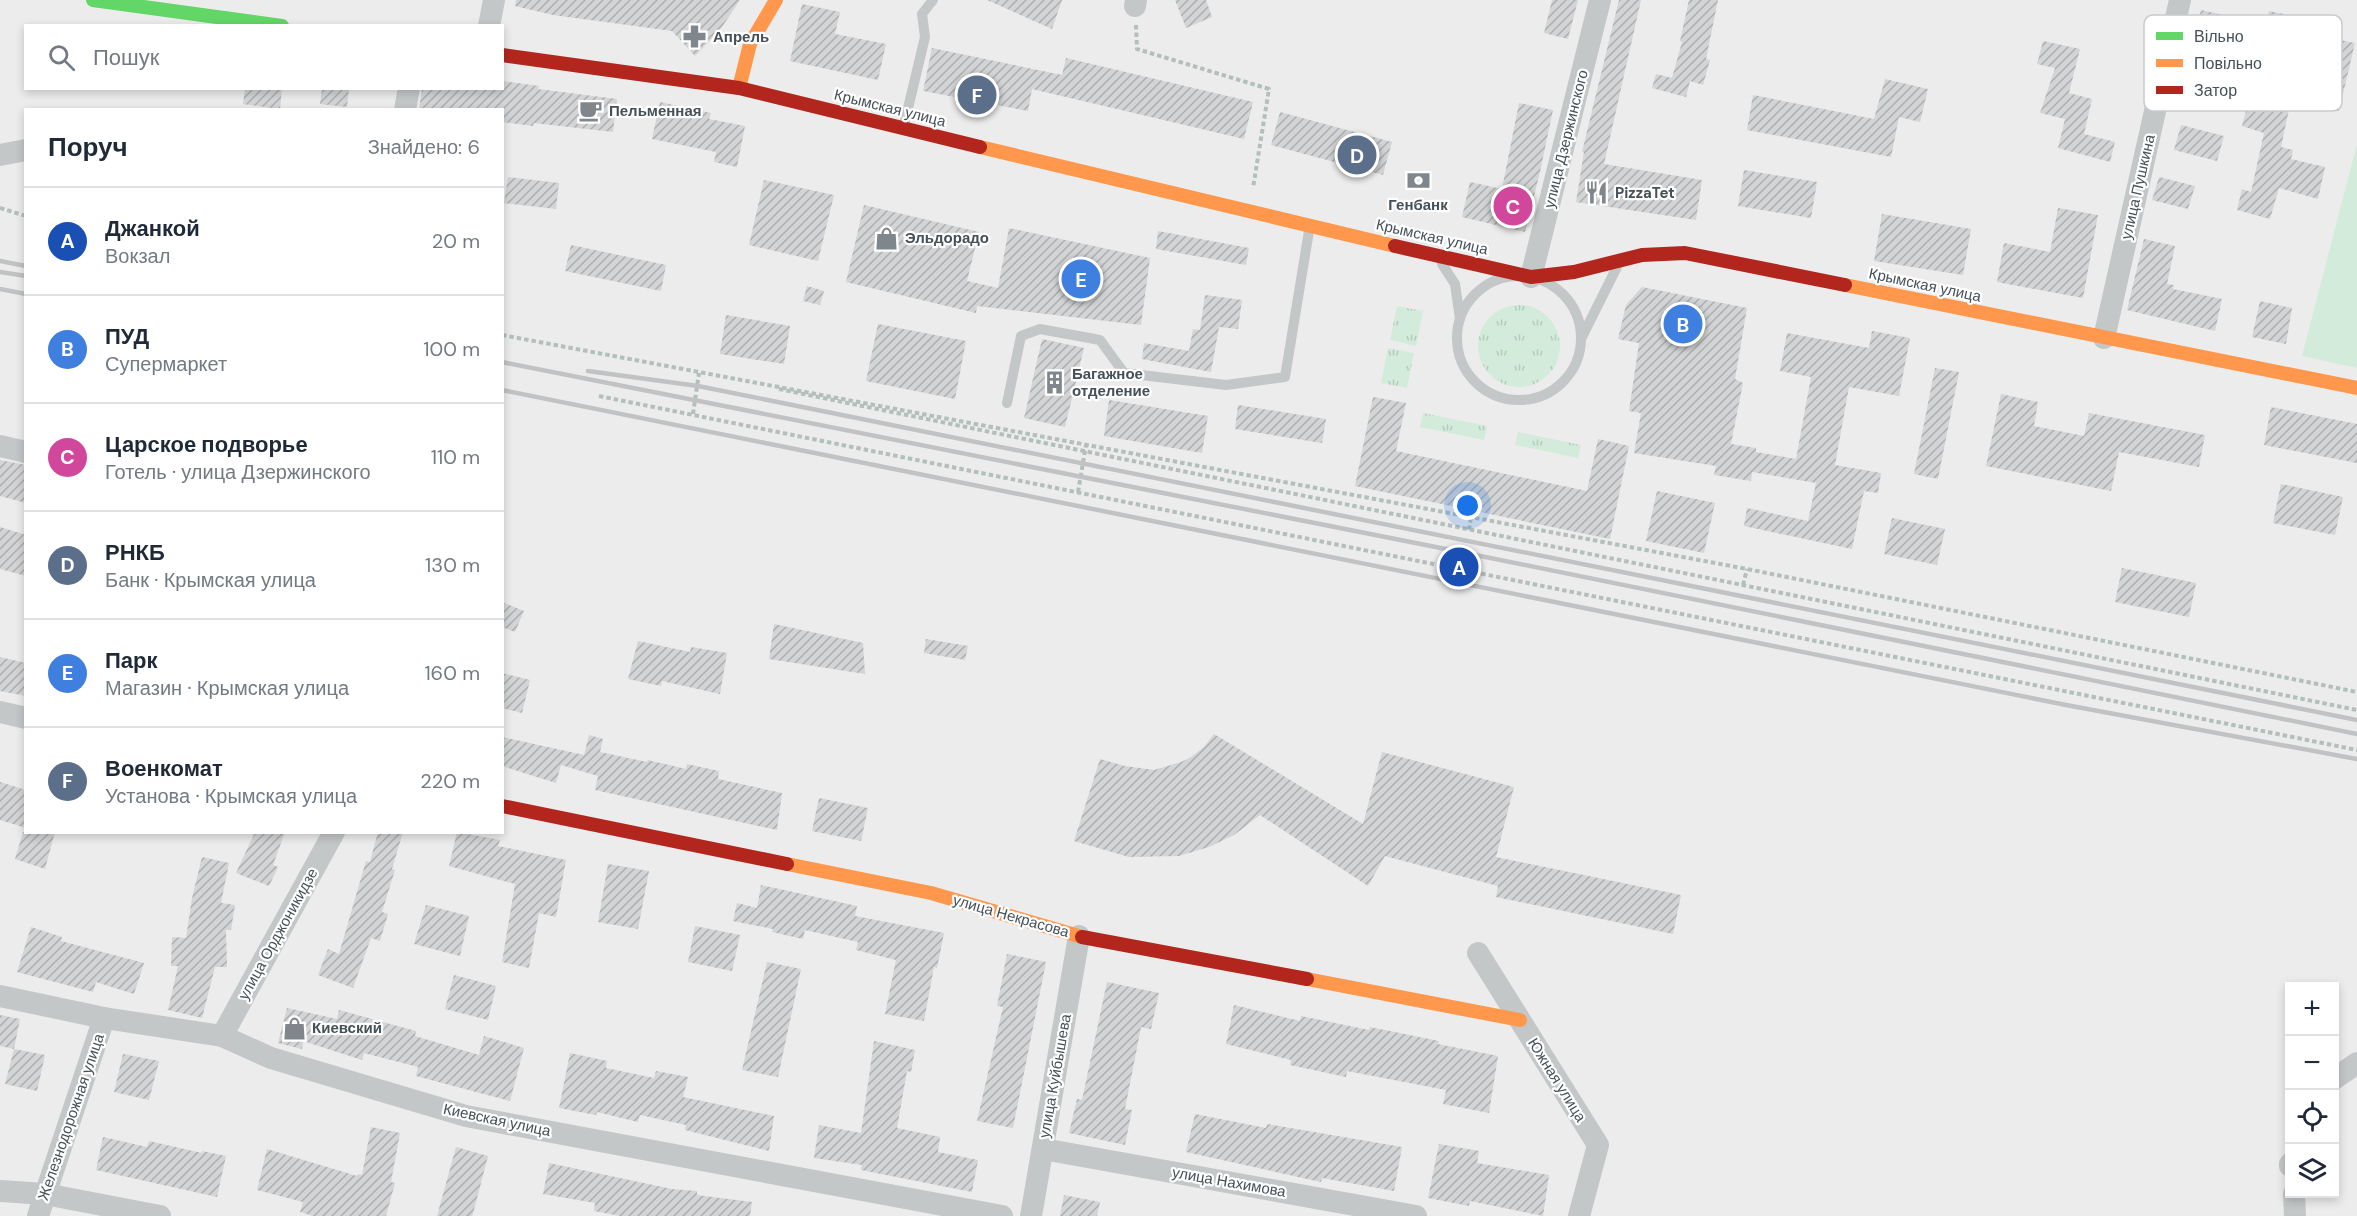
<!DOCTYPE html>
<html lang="uk">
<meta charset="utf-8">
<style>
body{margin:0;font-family:"DM Sans",sans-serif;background:#f6f6f7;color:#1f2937}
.controls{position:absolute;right:18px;bottom:18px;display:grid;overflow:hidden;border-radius:0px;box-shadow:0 3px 9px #0003}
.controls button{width:54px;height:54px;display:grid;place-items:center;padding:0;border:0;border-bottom:2px solid #e0e1e3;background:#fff;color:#1f2937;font:30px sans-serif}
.you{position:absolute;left:1468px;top:506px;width:21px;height:21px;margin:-15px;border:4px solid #fff;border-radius:50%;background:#1a73e8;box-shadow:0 0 0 9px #1a73e833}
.badge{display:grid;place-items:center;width:39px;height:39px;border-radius:50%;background:#80878c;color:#fff;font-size:20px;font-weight:700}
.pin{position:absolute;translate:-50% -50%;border:3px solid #fff;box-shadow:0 2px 6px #0006}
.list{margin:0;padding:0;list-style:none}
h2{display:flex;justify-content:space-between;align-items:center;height:78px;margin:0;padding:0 24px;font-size:26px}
h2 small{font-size:20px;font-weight:400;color:#747a83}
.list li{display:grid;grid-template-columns:39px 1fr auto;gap:18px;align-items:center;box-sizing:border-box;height:108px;padding:0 24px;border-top:2px solid #e0e1e3}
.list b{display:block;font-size:22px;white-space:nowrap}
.list p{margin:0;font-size:20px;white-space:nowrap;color:#747a83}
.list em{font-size:20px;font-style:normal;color:#747a83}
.icon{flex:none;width:33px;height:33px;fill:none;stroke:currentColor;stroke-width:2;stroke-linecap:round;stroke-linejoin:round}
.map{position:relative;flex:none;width:2357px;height:1216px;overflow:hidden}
.search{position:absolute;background:#fff;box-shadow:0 3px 9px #0003;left:24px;top:24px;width:480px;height:66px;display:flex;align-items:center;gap:15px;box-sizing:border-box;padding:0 21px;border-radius:0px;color:#747a83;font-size:22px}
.panel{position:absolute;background:#fff;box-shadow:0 3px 9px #0003;left:24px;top:108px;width:480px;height:726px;border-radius:0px}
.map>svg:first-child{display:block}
.grass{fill:url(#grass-tufts)}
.garden{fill:#d2ebda}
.building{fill:url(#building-hatch)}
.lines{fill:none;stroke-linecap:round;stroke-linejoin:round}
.path{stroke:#b3bfbb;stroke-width:4;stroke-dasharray:4.5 3;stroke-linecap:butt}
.lane{stroke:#c4c7c8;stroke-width:10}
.street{stroke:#c4c7c8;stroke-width:22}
.fast{stroke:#63d668;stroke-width:14}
.slow{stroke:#ff974d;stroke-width:14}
.jam{stroke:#b3261e;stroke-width:14}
.rail{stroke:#c0c2c3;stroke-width:4.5}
.labels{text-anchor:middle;stroke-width:4.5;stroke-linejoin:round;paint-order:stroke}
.poi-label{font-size:15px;font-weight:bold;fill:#455058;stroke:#fff;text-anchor:start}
.street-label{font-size:15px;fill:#455058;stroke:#fff}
.key{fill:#fff;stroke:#c7cacd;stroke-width:1.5}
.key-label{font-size:16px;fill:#455058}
</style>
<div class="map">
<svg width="2357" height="1216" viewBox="0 0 2357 1216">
<defs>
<pattern id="grass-tufts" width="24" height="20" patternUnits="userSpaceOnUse" patternTransform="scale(1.5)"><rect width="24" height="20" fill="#d2ebda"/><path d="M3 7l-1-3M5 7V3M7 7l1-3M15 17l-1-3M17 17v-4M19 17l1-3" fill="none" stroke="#b6cbbd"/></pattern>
<pattern id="building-hatch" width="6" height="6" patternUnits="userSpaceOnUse" patternTransform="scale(1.5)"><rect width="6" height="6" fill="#d3d4d5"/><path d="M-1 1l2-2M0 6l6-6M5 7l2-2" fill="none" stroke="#adaeb0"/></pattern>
</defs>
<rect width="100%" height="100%" fill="#edecec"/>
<!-- grass -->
<g class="grass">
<circle cx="1519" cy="346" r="41"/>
<polygon points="1397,306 1423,311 1416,346 1390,340"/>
<polygon points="1388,348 1414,353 1407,388 1381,383"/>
<polygon points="1423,413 1487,426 1484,440 1420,427"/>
<polygon points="1518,432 1581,445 1578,458 1515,445"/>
</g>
<!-- garden -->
<polygon class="garden" points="2357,144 2357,368 2302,356"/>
<!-- building -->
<g class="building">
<polygon points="516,0 740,0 720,30 695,56 672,31 553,15 515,6"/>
<polygon points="987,0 1062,0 1052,29"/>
<polygon points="1175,0 1206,0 1212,17 1186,28"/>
<polygon points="1552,0 1578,0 1568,39 1544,33"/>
<polygon points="1619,0 1641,0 1604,164 1702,180 1696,220 1576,202 1584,152 1582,152"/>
<polygon points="1689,0 1718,0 1706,59 1710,60 1703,85 1690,81 1686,97 1652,88 1656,74 1672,78 1682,42 1680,41"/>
<polygon points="802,4 840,12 835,34 886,44 878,80 790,61"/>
<polygon points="2201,10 2233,17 2220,68 2251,74 2246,96 2190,85 2200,39 2194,37"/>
<polygon points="2269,11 2300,17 2290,66 2257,58"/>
<polygon points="2326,37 2355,43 2339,111 2308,104 2315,75 2318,76"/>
<polygon points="2043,41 2080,49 2069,93 2092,99 2084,134 2115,142 2110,162 2058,148 2065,119 2040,113 2055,68 2037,64"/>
<polygon points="932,48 1062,75 1066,58 1253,102 1244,139 1032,89 1028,111 923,91"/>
<polygon points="1885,79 1928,89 1920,122 1899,117 1891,157 1747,130 1753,95 1874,119"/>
<polygon points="502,81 539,86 538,89 617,99 613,132 534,123 533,126 502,122 502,110 419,110 422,88 502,88"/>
<polygon points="245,88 282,88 280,109 243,104"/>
<polygon points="322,88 349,88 347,107 320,104"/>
<polygon points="2251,92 2291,100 2281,147 2293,150 2291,159 2325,167 2318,199 2279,188 2270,219 2237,210 2242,189 2251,192 2264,133 2242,126"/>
<polygon points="660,102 711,113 709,119 745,126 737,167 714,162 716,152 652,139"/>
<polygon points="1519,103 1553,110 1540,172 1525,232 1462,217 1470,182 1502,189"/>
<polygon points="1280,112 1392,142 1383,175 1271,145"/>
<polygon points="2181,125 2224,136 2217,161 2174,150"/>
<polygon points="1744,170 1817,182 1811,218 1738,206"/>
<polygon points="508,177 559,183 556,209 504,203"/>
<polygon points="2159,177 2195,186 2188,209 2152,200"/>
<polygon points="764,180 834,195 818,261 749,245"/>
<polygon points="864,205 979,232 967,281 998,288 1009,228 1150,258 1141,325 977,306 976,313 846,282"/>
<polygon points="2058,208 2098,215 2083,298 1997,282 2004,243 2050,252"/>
<polygon points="1882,214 1971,229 1963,275 1874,261"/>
<polygon points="1158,231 1249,248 1246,265 1156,249"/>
<polygon points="2144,239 2175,246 2167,284 2174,285 2173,289 2222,299 2215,331 2127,310"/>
<polygon points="571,245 666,265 661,291 565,271"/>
<polygon points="807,286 824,291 820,305 803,301"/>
<polygon points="1642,287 1747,308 1735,379 1743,383 1731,444 1756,448 1756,452 1796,459 1811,377 1780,371 1787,333 1869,348 1872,331 1910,338 1899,396 1849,387 1835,465 1881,473 1878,493 1864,491 1852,549 1744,526 1747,508 1808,521 1816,483 1752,472 1751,481 1714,475 1716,466 1634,453 1641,413 1629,411 1639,343 1618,339 1626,305"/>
<polygon points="1205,295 1242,300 1238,329 1219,327 1211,372 1142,359 1144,343 1189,351 1193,329 1200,330"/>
<polygon points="2260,301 2292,308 2286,344 2252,337"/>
<polygon points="726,315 790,326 784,364 720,354"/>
<polygon points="878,324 966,341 955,399 866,381"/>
<polygon points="1042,339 1084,348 1065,427 1024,418"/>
<polygon points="1935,368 1959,372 1938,479 1914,474"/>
<polygon points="2001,394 2038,402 2034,426 2084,436 2089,413 2205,435 2199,467 2119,452 2111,491 1986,466"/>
<polygon points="1373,397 1406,403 1396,451 1587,491 1598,439 1629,446 1610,539 1355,486"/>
<polygon points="1109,400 1208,416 1202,453 1104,436"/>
<polygon points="1238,405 1326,419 1322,443 1235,429"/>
<polygon points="2271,407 2357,424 2357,463 2264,445"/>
<polygon points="0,460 26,465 26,503 0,496"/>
<polygon points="2281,484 2343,497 2335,535 2273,523"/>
<polygon points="1657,491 1715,503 1704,553 1646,541"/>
<polygon points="1892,518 1945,529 1937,565 1884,554"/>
<polygon points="0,527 26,535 26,576 0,569"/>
<polygon points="2122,568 2196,583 2189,617 2115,602"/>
<polygon points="502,602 524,611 515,632 502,627"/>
<polygon points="774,624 863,643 865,674 769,659"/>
<polygon points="926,639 968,646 965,660 924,653"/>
<polygon points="638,641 690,652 691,647 727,653 720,694 662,681 661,686 628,679"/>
<polygon points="0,657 26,663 26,696 0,691"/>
<polygon points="502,673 530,680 522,713 502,708"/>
<polygon points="1214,734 1363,824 1382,752 1514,787 1496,857 1681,895 1673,934 1496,897 1498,886 1385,856 1368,886 1260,815 1234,835 1209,847 1179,856 1129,857 1074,841 1100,759 1125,766 1154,770 1181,762 1191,757 1204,747"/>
<polygon points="589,735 603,739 600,752 647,762 648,760 686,769 687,764 719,771 718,779 782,793 777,830 595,790 598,776 561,765 556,783 502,766 502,737 584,755"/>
<polygon points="0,782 26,790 26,828 0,820"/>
<polygon points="819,798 868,808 861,841 812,831"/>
<polygon points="23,832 55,832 45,869 15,859"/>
<polygon points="255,832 285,832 273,865 278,867 269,886 236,873"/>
<polygon points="378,832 403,832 392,869 395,870 382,912 388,914 380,941 371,938 353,988 318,975 328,949 339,954 366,861 370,862"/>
<polygon points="457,832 500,840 498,846 566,860 556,917 539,913 529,968 502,962 515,884 449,866"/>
<polygon points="202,857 229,863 221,903 235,905 231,930 226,930 227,967 215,967 202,1018 168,1010 178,966 171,966 172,937 186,938 192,898"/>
<polygon points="608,864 649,871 638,929 598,922"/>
<polygon points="761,885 857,906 855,916 944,933 937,968 934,967 924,1021 885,1014 896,960 856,950 858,942 805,930 803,939 772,932 773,929 733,921 737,903 757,908"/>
<polygon points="426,905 469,916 460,956 414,944"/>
<polygon points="695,926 740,935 732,971 688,962"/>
<polygon points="31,927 62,937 61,941 144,963 134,994 96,982 93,992 17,972"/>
<polygon points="1007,954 1046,962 1013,1128 977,1121 1003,1007 997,1006"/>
<polygon points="767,962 801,969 778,1077 742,1070"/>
<polygon points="454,975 496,986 488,1020 445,1009"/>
<polygon points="1107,982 1159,993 1151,1029 1141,1027 1125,1109 1132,1110 1125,1145 1069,1133 1077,1099 1082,1100"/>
<polygon points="1234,1005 1300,1021 1301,1016 1369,1030 1370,1027 1439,1041 1438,1044 1498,1056 1489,1113 1443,1104 1446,1090 1347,1071 1346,1077 1290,1065 1291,1060 1226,1044"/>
<polygon points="287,1008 337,1019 339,1010 416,1031 415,1036 479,1055 484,1036 524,1048 510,1101 416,1076 418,1067 364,1053 362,1060 303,1041 302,1049 278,1043"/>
<polygon points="0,1015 20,1019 14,1049 0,1046"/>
<polygon points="874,1041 915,1050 911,1072 907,1071 897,1128 940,1137 938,1152 978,1160 972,1192 861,1170 862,1165 814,1158 819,1125 861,1133"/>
<polygon points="14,1049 45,1055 37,1091 5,1084"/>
<polygon points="570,1053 607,1061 606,1068 654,1078 656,1071 688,1077 683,1097 774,1116 769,1151 685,1130 686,1125 640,1115 638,1122 597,1112 596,1115 559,1108"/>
<polygon points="123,1054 159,1061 149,1100 114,1092"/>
<polygon points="1195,1114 1266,1128 1267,1124 1402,1147 1394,1191 1322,1178 1321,1182 1186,1152"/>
<polygon points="371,1127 400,1133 391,1182 395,1183 386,1216 313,1216 300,1212 303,1202 257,1190 267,1149 357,1176 358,1174 362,1175"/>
<polygon points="103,1137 147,1147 149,1141 202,1153 202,1151 226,1156 217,1197 96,1170"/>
<polygon points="1439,1144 1479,1151 1477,1163 1549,1175 1543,1216 1470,1201 1469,1206 1428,1198"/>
<polygon points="456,1147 488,1156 474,1210 472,1216 437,1216"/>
<polygon points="549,1163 672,1189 697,1191 697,1195 752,1202 750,1216 620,1216 594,1211 595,1203 543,1194"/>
<polygon points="1064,1195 1100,1202 1097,1216 1060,1216"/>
</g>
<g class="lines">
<!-- path -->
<g class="path">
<polyline points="1136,25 1137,49 1269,89 1253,188"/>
<polyline points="0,208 26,216"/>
<polyline points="502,335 1747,569 2357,692"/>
<polyline points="779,389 2357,710"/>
<polyline points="599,396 2357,750"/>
<polyline points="693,414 699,373"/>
<polyline points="1078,492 1086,445"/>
<polyline points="1469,530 1471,517"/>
<polyline points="1743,585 1747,569"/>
</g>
<!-- lane -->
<g class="lane">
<polyline points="904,125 925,37 922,14 933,0"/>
<polyline points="1442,264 1455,284 1460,319"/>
<circle cx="1519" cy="338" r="62"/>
<polyline points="1581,339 1617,267"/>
<polyline points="1007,403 1021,336 1040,329 1100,340 1124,373 1226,385 1285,377 1309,231"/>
</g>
<!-- street -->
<g class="street">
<polyline points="1135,6 1136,0"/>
<polyline points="489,26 494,0"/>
<polyline points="405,110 409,88"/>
<polyline points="0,155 26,150"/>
<polyline points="1531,277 1600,0"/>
<polyline points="2104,338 2180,0"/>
<polyline points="0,446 26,452"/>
<polyline points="0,712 26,718"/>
<polyline points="1478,953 1598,1145 1579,1216"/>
<polyline points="0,996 104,1018 222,1036 271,1058 466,1116 1002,1216"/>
<polyline points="222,1036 334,832"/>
<polyline points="2334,1079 2357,1063"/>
<polyline points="1043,1149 1416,1216"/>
<polyline points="2290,1164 2290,1166"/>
<polyline points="0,1191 45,1194 160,1216"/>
<polyline points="2294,1194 2295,1216"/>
<polyline points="38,1216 104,1018"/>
<polyline points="1031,1216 1079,936"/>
</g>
<!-- fast -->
<polyline class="fast" points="93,0 282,26"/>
<!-- slow -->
<g class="slow">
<polyline points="739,88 750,44 776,0"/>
<polyline points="980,147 1395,246"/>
<polyline points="1845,285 2357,388"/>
<polyline points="787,864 931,893 1082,937"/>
<polyline points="1307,979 1520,1020"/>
</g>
<!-- jam -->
<g class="jam">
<polyline points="502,55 739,88 980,147"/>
<polyline points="1395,246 1531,277 1574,272 1642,255 1685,253 1845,285"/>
<polyline points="502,806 787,864"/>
<polyline points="1082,937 1307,979"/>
</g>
<!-- rail -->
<g class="rail">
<polyline points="0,261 26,266"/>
<polyline points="0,272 26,276"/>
<polyline points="0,289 26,294"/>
<polyline points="502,362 1461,552 2357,734"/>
<polyline points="588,371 698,386 2357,720"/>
<polyline points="502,390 2066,705 2357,759"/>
</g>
</g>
<!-- icons -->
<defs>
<symbol id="pharmacy-bare" viewBox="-9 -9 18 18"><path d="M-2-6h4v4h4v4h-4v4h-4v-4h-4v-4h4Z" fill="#80878c" stroke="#fff" stroke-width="2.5" paint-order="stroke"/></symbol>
<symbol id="cafe-bare" viewBox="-9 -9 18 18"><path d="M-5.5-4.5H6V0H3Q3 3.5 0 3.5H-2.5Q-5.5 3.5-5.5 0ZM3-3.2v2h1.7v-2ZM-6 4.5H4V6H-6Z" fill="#80878c" stroke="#fff" stroke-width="2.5" paint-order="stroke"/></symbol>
<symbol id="bank-bare" viewBox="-9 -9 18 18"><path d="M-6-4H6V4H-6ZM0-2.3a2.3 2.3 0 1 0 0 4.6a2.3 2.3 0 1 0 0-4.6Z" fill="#80878c" stroke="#fff" stroke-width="2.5" paint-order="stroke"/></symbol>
<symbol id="restaurant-bare" viewBox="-9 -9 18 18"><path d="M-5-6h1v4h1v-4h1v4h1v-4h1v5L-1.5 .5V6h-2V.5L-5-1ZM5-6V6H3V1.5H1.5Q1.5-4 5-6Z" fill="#80878c" stroke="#fff" stroke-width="2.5" paint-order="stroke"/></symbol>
<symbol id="shop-bare" viewBox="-9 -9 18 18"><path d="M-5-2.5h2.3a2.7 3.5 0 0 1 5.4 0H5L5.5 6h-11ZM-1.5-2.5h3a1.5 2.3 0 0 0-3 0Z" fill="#80878c" stroke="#fff" stroke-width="2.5" paint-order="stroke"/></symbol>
<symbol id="building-bare" viewBox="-9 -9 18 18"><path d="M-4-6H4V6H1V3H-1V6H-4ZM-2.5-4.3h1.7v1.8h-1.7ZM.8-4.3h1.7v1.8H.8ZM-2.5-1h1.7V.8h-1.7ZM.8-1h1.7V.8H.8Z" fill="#80878c" stroke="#fff" stroke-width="2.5" paint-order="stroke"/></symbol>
</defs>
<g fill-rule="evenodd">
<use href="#pharmacy-bare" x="678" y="20" width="33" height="33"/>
<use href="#cafe-bare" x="574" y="94" width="33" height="33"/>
<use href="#bank-bare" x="1402" y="164" width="33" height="33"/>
<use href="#restaurant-bare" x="1580" y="176" width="33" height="33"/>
<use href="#shop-bare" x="870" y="222" width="33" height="33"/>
<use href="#building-bare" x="1038" y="366" width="33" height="33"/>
<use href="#shop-bare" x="278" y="1012" width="33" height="33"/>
</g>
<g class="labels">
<!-- poi labels -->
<g class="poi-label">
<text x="713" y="42">Апрель</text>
<text x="609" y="116">Пельменная</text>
<text x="1615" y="198">PizzaTet</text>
<text x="1418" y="210" text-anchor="middle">Генбанк</text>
<text x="905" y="243">Эльдорадо</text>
<text x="1072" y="379">Багажное<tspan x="1072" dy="17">отделение</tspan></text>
<text x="312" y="1033">Киевский</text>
</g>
<!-- street labels -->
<g class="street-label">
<text transform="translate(890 108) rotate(14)" y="5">Крымская улица</text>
<text transform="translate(1566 139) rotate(-76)" y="5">улица Дзержинского</text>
<text transform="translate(2138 187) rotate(-77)" y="5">улица Пушкина</text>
<text transform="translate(1432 237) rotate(13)" y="5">Крымская улица</text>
<text transform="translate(1925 285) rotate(12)" y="5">Крымская улица</text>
<text transform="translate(1011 916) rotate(16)" y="5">улица Некрасова</text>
<text transform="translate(278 934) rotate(-61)" y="5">улица Орджоникидзе</text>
<text transform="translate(1055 1076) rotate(-80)" y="5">улица Куйбышева</text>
<text transform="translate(1557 1080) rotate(58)" y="5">Южная улица</text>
<text transform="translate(71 1117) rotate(-71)" y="5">Железнодорожная улица</text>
<text transform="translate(497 1120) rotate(12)" y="5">Киевская улица</text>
<text transform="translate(1229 1182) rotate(10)" y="5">улица Нахимова</text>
</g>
</g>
<!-- legend -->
<rect x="2144" y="15" width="198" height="96" rx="9" class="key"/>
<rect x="2156" y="32" width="27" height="8" fill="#63d668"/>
<rect x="2156" y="59" width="27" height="8" fill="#ff974d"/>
<rect x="2156" y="86" width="27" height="8" fill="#b3261e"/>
<g class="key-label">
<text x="2194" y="42">Вільно</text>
<text x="2194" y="69">Повільно</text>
<text x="2194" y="96">Затор</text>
</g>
</svg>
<div class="controls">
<button>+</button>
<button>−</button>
<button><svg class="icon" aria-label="locate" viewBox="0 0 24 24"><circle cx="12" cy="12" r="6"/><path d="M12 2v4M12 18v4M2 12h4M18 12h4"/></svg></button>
<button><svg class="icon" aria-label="layers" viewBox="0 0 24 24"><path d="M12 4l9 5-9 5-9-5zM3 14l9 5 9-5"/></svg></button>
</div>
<div class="you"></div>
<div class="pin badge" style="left:1459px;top:567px;background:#1a4fb4">A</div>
<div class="pin badge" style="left:1683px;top:324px;background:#3f7fe0">B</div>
<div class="pin badge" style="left:1513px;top:206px;background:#d1479c">C</div>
<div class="pin badge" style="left:1357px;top:155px;background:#5c6f8a">D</div>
<div class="pin badge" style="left:1081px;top:279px;background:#3f7fe0">E</div>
<div class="pin badge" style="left:977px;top:95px;background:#5c6f8a">F</div>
<div class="search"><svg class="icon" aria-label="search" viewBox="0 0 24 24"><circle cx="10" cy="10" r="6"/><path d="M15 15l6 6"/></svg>Пошук</div>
<section class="panel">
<h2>Поруч<small>Знайдено: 6</small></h2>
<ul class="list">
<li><span class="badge" style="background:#1a4fb4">A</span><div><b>Джанкой</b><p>Вокзал</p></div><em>20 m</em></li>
<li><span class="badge" style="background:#3f7fe0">B</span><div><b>ПУД</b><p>Супермаркет</p></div><em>100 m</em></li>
<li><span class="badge" style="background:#d1479c">C</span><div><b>Царское подворье</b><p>Готель · улица Дзержинского</p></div><em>110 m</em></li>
<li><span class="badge" style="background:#5c6f8a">D</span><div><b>РНКБ</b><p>Банк · Крымская улица</p></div><em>130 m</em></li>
<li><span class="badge" style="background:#3f7fe0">E</span><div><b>Парк</b><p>Магазин · Крымская улица</p></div><em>160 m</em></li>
<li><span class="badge" style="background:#5c6f8a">F</span><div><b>Военкомат</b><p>Установа · Крымская улица</p></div><em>220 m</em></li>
</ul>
</section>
</div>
